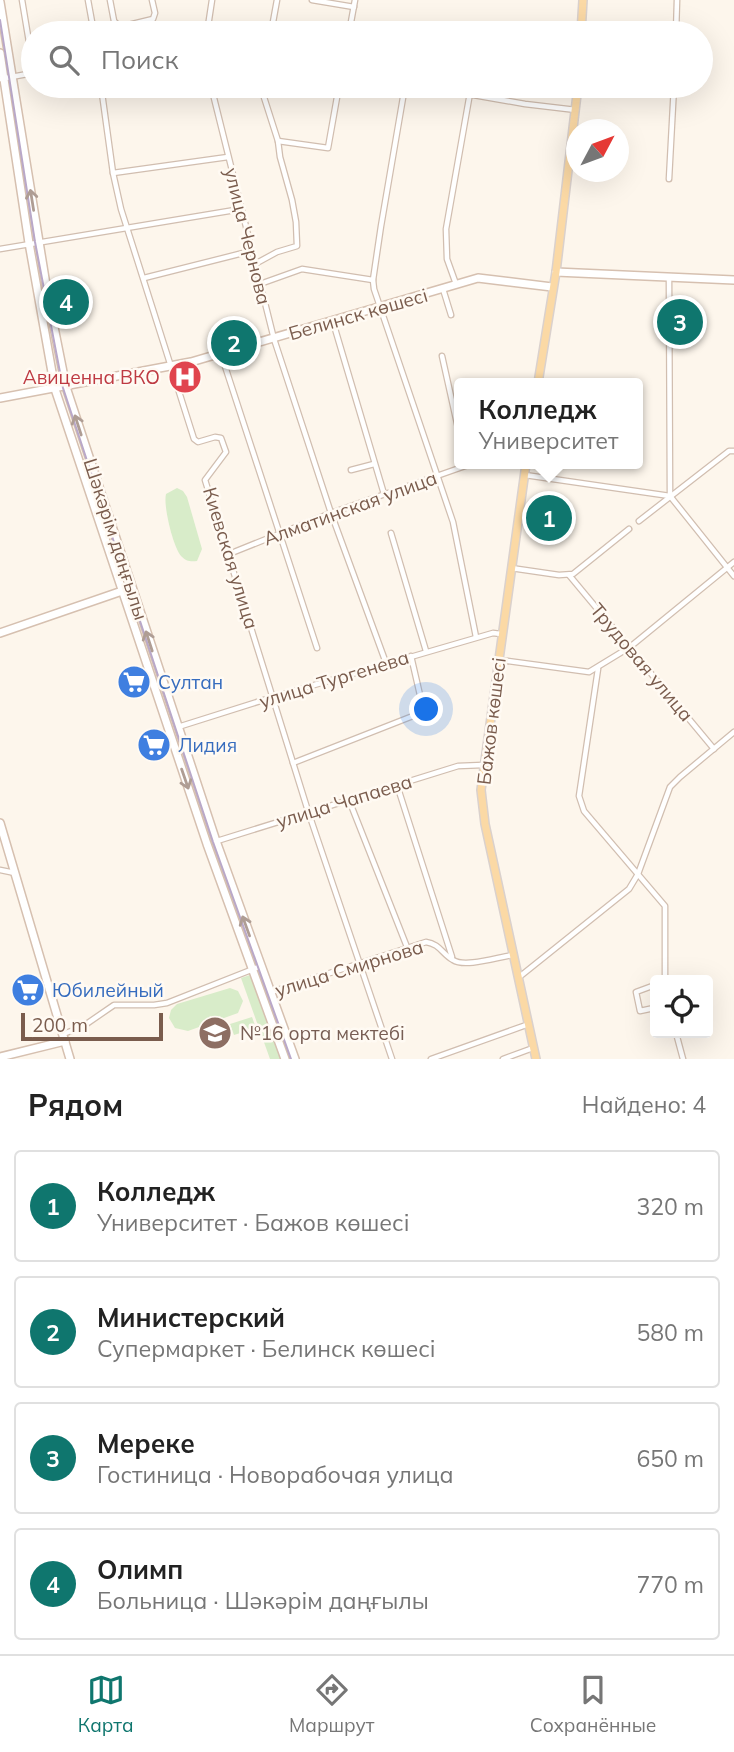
<!DOCTYPE html>
<html lang="ru">
<meta charset="utf-8">
<style>
body{margin:0;font-family:Mulish,sans-serif;background:#f2f2f2;color:#222}
.controls{position:absolute;right:21px;bottom:21px;display:grid;overflow:hidden;border-radius:7px;box-shadow:0 7px 28px #0002}
.controls button{width:63px;height:63px;display:grid;place-items:center;padding:0;border:0;border-bottom:2px solid #e0e0e0;background:#fff;color:#222;font:35px sans-serif}
.compass{position:absolute;left:566px;top:119px;width:63px;height:63px;border-radius:50%;background:#fff;box-shadow:0 7px 28px #0002;rotate:49deg}
.scale{position:absolute;left:21px;bottom:18px;width:142px;box-sizing:border-box;padding-left:7px;border:4px solid #7a5c4d;border-top:0;font-size:19px;line-height:24px;white-space:nowrap;color:#7a5c4d;-webkit-text-stroke:5px #fffaf3;paint-order:stroke}
.you{position:absolute;left:427px;top:710px;width:24px;height:24px;margin:-18px;border:5px solid #fff;border-radius:50%;background:#1a73e8;box-shadow:0 0 0 10px #1a73e833}
.badge{display:grid;place-items:center;width:46px;height:46px;border-radius:50%;background:#0f766e;color:#fff;font-size:23px;font-weight:700}
.pin{position:absolute;translate:-50% -50%;border:4px solid #fff;box-shadow:0 2px 7px #0006}
.popup{position:absolute;left:454px;top:378px;width:189px;height:91px;box-sizing:border-box;display:grid;place-content:center;border-radius:7px;background:#fff;filter:drop-shadow(0 2px 5px #0005);font-size:23px;white-space:nowrap;color:#767676}
.popup b{font-size:26px;color:#222}
.popup::after{content:'';position:absolute;left:50%;top:100%;margin-left:-14px;border:14px solid transparent;border-top-color:#fff}
.list{margin:0;padding:0;list-style:none}
h2{display:flex;justify-content:space-between;align-items:center;height:91px;margin:0;padding:0 28px;font-size:30px}
h2 small{font-size:23px;font-weight:400;color:#767676}
.list li{display:grid;grid-template-columns:46px 1fr auto;gap:21px;align-items:center;box-sizing:border-box;height:112px;margin:0 14px 14px;padding:0 14px;border:2px solid #e0e0e0;border-radius:7px}
.list b{display:block;font-size:26px;white-space:nowrap}
.list p{margin:0;font-size:23px;white-space:nowrap;color:#767676}
.list em{font-size:23px;font-style:normal;color:#767676}
.icon{flex:none;width:38px;height:38px;fill:none;stroke:currentColor;stroke-width:2;stroke-linecap:round;stroke-linejoin:round}
.map{position:relative;flex:none;width:734px;height:1059px;overflow:hidden}
.search{position:absolute;background:#fff;box-shadow:0 7px 28px #0002;left:21px;right:21px;top:21px;height:77px;display:flex;align-items:center;gap:18px;box-sizing:border-box;padding:0 24px;border-radius:38px;color:#767676;font-size:26px}
.sheet{height:595px;background:#fff}
nav{display:flex;justify-content:space-around;align-items:center;box-sizing:border-box;height:98px;border-top:2px solid #e0e0e0;background:#fff;font-size:19px;color:#767676}
nav a{display:grid;justify-items:center;gap:4px}
nav .on{color:#0f766e}
.map>svg:first-child{display:block}
.green{fill:#d8ecc9}
.lines{fill:none;stroke-linecap:round;stroke-linejoin:round}
.street-casing{stroke:#d1beb0;stroke-width:7}
.secondary-casing{stroke:#d6c0b0;stroke-width:10}
.primary-casing{stroke:#dad1cd;stroke-width:10}
.street{stroke:#fff;stroke-width:4.5}
.secondary{stroke:#fff;stroke-width:7}
.primary{stroke:#fbd9a5;stroke-width:7}
.tram{stroke:#b9a8c9;stroke-width:2}
.oneway{stroke:#af9d94}
.labels{text-anchor:middle;stroke-width:5;stroke-linejoin:round;paint-order:stroke}
.street-label{font-size:19px;fill:#7a5c4d;stroke:#fffaf3}
.health-label{font-size:19px;fill:#be3a42;stroke:#fffaf3;text-anchor:end}
.shop-label{font-size:19px;fill:#366cbe;stroke:#fffaf3;text-anchor:start}
.education-label{font-size:19px;fill:#785e54;stroke:#fffaf3;text-anchor:start}
</style>
<div class="map">
<svg width="734" height="1059" viewBox="0 0 734 1059">
<rect width="100%" height="100%" fill="#fdf6ec"/>
<!-- green -->
<g class="green">
<path d="M177,488l6,3 4,6 15,52 -5,12c-7,1 -11,0 -16,-5 -8,-9 -18,-51 -15,-62z"/>
<polygon points="250,975 281,1059 270,1059 241,978"/>
<polygon points="230,988 238,991 243,1001 238,1013 188,1031 175,1028 169,1018 171,1010 177,1004"/>
<polygon points="252,1017 256,1028 234,1035 230,1024"/>
</g>
<g class="lines">
<defs>
<g id="street">
<polyline points="22,0 30,48 33,48"/>
<polyline points="88,0 94,33"/>
<polyline points="110,0 114,21 120,27 153,19 155,13 152,0"/>
<polyline points="312,0 354,7"/>
<polyline points="207,33 212,0"/>
<polyline points="271,33 277,0"/>
<polyline points="349,33 355,0"/>
<polyline points="676,33 677,0"/>
<polyline points="0,79 33,73"/>
<polyline points="101,86 113,173 121,209 194,439 198,442 215,437 221,438 226,452 205,480 308,811 392,1059"/>
<polyline points="211,86 274,339 331,513 386,663"/>
<polyline points="405,86 381,226 373,280 374,289 453,522 476,637"/>
<polyline points="422,86 525,104 576,110"/>
<polyline points="278,141 328,148 339,86"/>
<polyline points="113,173 228,157"/>
<polyline points="669,179 674,86"/>
<polyline points="0,249 241,209"/>
<polyline points="255,264 277,252 297,246 296,222 292,200 280,157 278,141 262,91 262,86"/>
<polyline points="669,277 670,496"/>
<polyline points="144,278 251,251"/>
<polyline points="260,284 302,269 373,280"/>
<polyline points="456,284 447,259 446,229 470,93"/>
<polyline points="443,289 451,315"/>
<polyline points="333,322 384,494"/>
<polyline points="221,354 317,648"/>
<polyline points="442,356 460,437"/>
<polyline points="351,470 374,464"/>
<polyline points="525,475 670,496"/>
<polyline points="670,496 734,576"/>
<polyline points="639,521 729,451 734,451"/>
<polyline points="391,533 426,651"/>
<polyline points="229,554 331,513 471,464"/>
<polyline points="511,568 559,575 573,574 629,529"/>
<polyline points="569,575 714,749"/>
<polyline points="500,660 589,672 630,647 734,562"/>
<polyline points="598,669 579,796 584,811 665,906 665,980"/>
<polyline points="178,727 273,697 493,633 501,634"/>
<polyline points="293,763 418,714 423,708 411,656"/>
<polyline points="397,785 452,957"/>
<polyline points="349,800 407,947"/>
<polyline points="217,841 458,766 483,765"/>
<polyline points="0,870 15,873"/>
<polyline points="518,978 629,889 638,874 670,787 680,777 734,732"/>
<path d="M271,992l155,-50c14,2 16,12 27,18 12,8 45,-3 60,-5"/>
<polyline points="654,1008 640,1011 636,992 655,985"/>
<polyline points="676,1033 683,1059"/>
<polyline points="63,1034 82,1027 114,1005 154,1005 167,1003 261,966"/>
<polyline points="431,1059 529,1024"/>
<polyline points="503,1059 533,1048"/>
</g>
<g id="secondary">
<polyline points="0,2 48,297 66,387 216,841 295,1059"/>
<polyline points="0,53 29,243 55,389 207,844 285,1059"/>
<polyline points="556,272 734,280"/>
<polyline points="0,398 191,362 478,278 552,287"/>
<polyline points="0,633 125,590"/>
<polyline points="0,823 70,1059"/>
<polyline points="0,1057 65,1041"/>
</g>
<g id="primary">
<polyline points="581,33 583,0"/>
<polyline points="538,383 556,272 578,86"/>
<polyline points="526,464 481,790 485,824 536,1059"/>
</g>
</defs>
<!-- street casing -->
<use href="#street" class="street-casing"/>
<!-- secondary casing -->
<use href="#secondary" class="secondary-casing"/>
<!-- primary casing -->
<use href="#primary" class="primary-casing"/>
<!-- street -->
<use href="#street" class="street"/>
<!-- secondary -->
<use href="#secondary" class="secondary"/>
<!-- primary -->
<use href="#primary" class="primary"/>
<!-- tram -->
<polyline class="tram" points="0,20 35,242 63,388 213,842 291,1059"/>
</g>
<!-- one-way arrows -->
<defs><path id="oneway-shaft" d="M-6 0H5M1.5-3L5.5 0L1.5 3" fill="none" stroke-width="1.6" stroke-linecap="round" stroke-linejoin="round" transform="scale(1.75)"/></defs>
<g class="oneway">
<use href="#oneway-shaft" transform="translate(32 200) rotate(-99)"/>
<use href="#oneway-shaft" transform="translate(78 425) rotate(-108)"/>
<use href="#oneway-shaft" transform="translate(149 641) rotate(-108)"/>
<use href="#oneway-shaft" transform="translate(185 779) rotate(71)"/>
<use href="#oneway-shaft" transform="translate(246 926) rotate(-110)"/>
</g>
<!-- icons -->
<defs>
<symbol id="hospital-disc" viewBox="-11 -11 22 22"><circle r="9.5" fill="#e0444e" stroke="#fffaf3"/><path d="M-5-5h3v3.5h4V-5h3V5h-3V1.5h-4V5h-3Z" fill="#fff"/></symbol>
<symbol id="supermarket-disc" viewBox="-11 -11 22 22"><circle r="9.5" fill="#3f7fe0" stroke="#fffaf3"/><path d="M-6-5.5h2.5l.6 2H6L4.5 2H-2.5L-4.4-4H-6ZM-1.5 3.2a1.3 1.3 0 1 0 .1 0ZM3 3.2a1.3 1.3 0 1 0 .1 0Z" fill="#fff"/></symbol>
<symbol id="school-disc" viewBox="-11 -11 22 22"><circle r="9.5" fill="#8d6e63" stroke="#fffaf3"/><path d="M0-5L7-2L0 1L-7-2ZM-4 1L0 2.5L4 1V4Q0 6-4 4Z" fill="#fff"/></symbol>
</defs>
<g fill-rule="evenodd">
<use href="#hospital-disc" x="166" y="358" width="38" height="38"/>
<use href="#supermarket-disc" x="115" y="663" width="38" height="38"/>
<use href="#supermarket-disc" x="135" y="726" width="38" height="38"/>
<use href="#supermarket-disc" x="9" y="971" width="38" height="38"/>
<use href="#school-disc" x="196" y="1014" width="38" height="38"/>
</g>
<g class="labels">
<!-- street labels -->
<g class="street-label">
<text transform="translate(248 236) rotate(76)" y="7">улица Чернова</text>
<text transform="translate(358 314) rotate(-16)" y="7">Белинск көшесі</text>
<text transform="translate(350 508) rotate(-20)" y="7">Алматинская улица</text>
<text transform="translate(116 539) rotate(72)" y="7">Шәкәрім даңғылы</text>
<text transform="translate(231 558) rotate(73)" y="7">Киевская улица</text>
<text transform="translate(642 662) rotate(50)" y="7">Трудовая улица</text>
<text transform="translate(334 679) rotate(-17)" y="7">улица Тургенева</text>
<text transform="translate(491 721) rotate(-83)" y="7">Бажов көшесі</text>
<text transform="translate(344 801) rotate(-17)" y="7">улица Чапаева</text>
<text transform="translate(349 968) rotate(-17)" y="7">улица Смирнова</text>
</g>
<!-- health labels -->
<g class="health-label">
<text x="160" y="384">Авиценна ВКО</text>
</g>
<!-- shop labels -->
<g class="shop-label">
<text x="158" y="689">Султан</text>
<text x="178" y="752">Лидия</text>
<text x="52" y="997">Юбилейный</text>
</g>
<!-- education labels -->
<g class="education-label">
<text x="240" y="1040">№16 орта мектебі</text>
</g>
</g>
</svg>
<div class="controls">
<button><svg class="icon" aria-label="locate" viewBox="0 0 24 24"><circle cx="12" cy="12" r="6"/><path d="M12 2v4M12 18v4M2 12h4M18 12h4"/></svg></button>
</div>
<svg class="compass" viewBox="-18 -18 36 36"><path d="M0-13l5 13h-10z" fill="#e53935"/><path d="M0 13l5-13h-10z" fill="#767676"/></svg>
<div class="scale">200 m</div>
<div class="you"></div>
<div class="pin badge" style="left:549px;top:518px">1</div>
<div class="popup"><b>Колледж</b>Университет</div>
<div class="pin badge" style="left:234px;top:343px">2</div>
<div class="pin badge" style="left:680px;top:322px">3</div>
<div class="pin badge" style="left:66px;top:302px">4</div>
<div class="search"><svg class="icon" aria-label="search" viewBox="0 0 24 24"><circle cx="10" cy="10" r="6"/><path d="M15 15l6 6"/></svg>Поиск</div>
</div>
<section class="sheet">
<h2>Рядом<small>Найдено: 4</small></h2>
<ul class="list">
<li><span class="badge">1</span><div><b>Колледж</b><p>Университет · Бажов көшесі</p></div><em>320 m</em></li>
<li><span class="badge">2</span><div><b>Министерский</b><p>Супермаркет · Белинск көшесі</p></div><em>580 m</em></li>
<li><span class="badge">3</span><div><b>Мереке</b><p>Гостиница · Новорабочая улица</p></div><em>650 m</em></li>
<li><span class="badge">4</span><div><b>Олимп</b><p>Больница · Шәкәрім даңғылы</p></div><em>770 m</em></li>
</ul>
</section>
<nav>
<a class="on"><svg class="icon" aria-label="map" viewBox="0 0 24 24"><path d="M3 6l6-2 6 2 6-2v14l-6 2-6-2-6 2zM9 4v14M15 6v14"/></svg>Карта</a>
<a><svg class="icon" aria-label="directions" viewBox="0 0 24 24"><path d="M12 3l9 9-9 9-9-9zM9 14v-3h6M13 9l2 2-2 2"/></svg>Маршрут</a>
<a><svg class="icon" aria-label="saved" viewBox="0 0 24 24"><path d="M7 4h10v16l-5-4-5 4z"/></svg>Сохранённые</a>
</nav>
